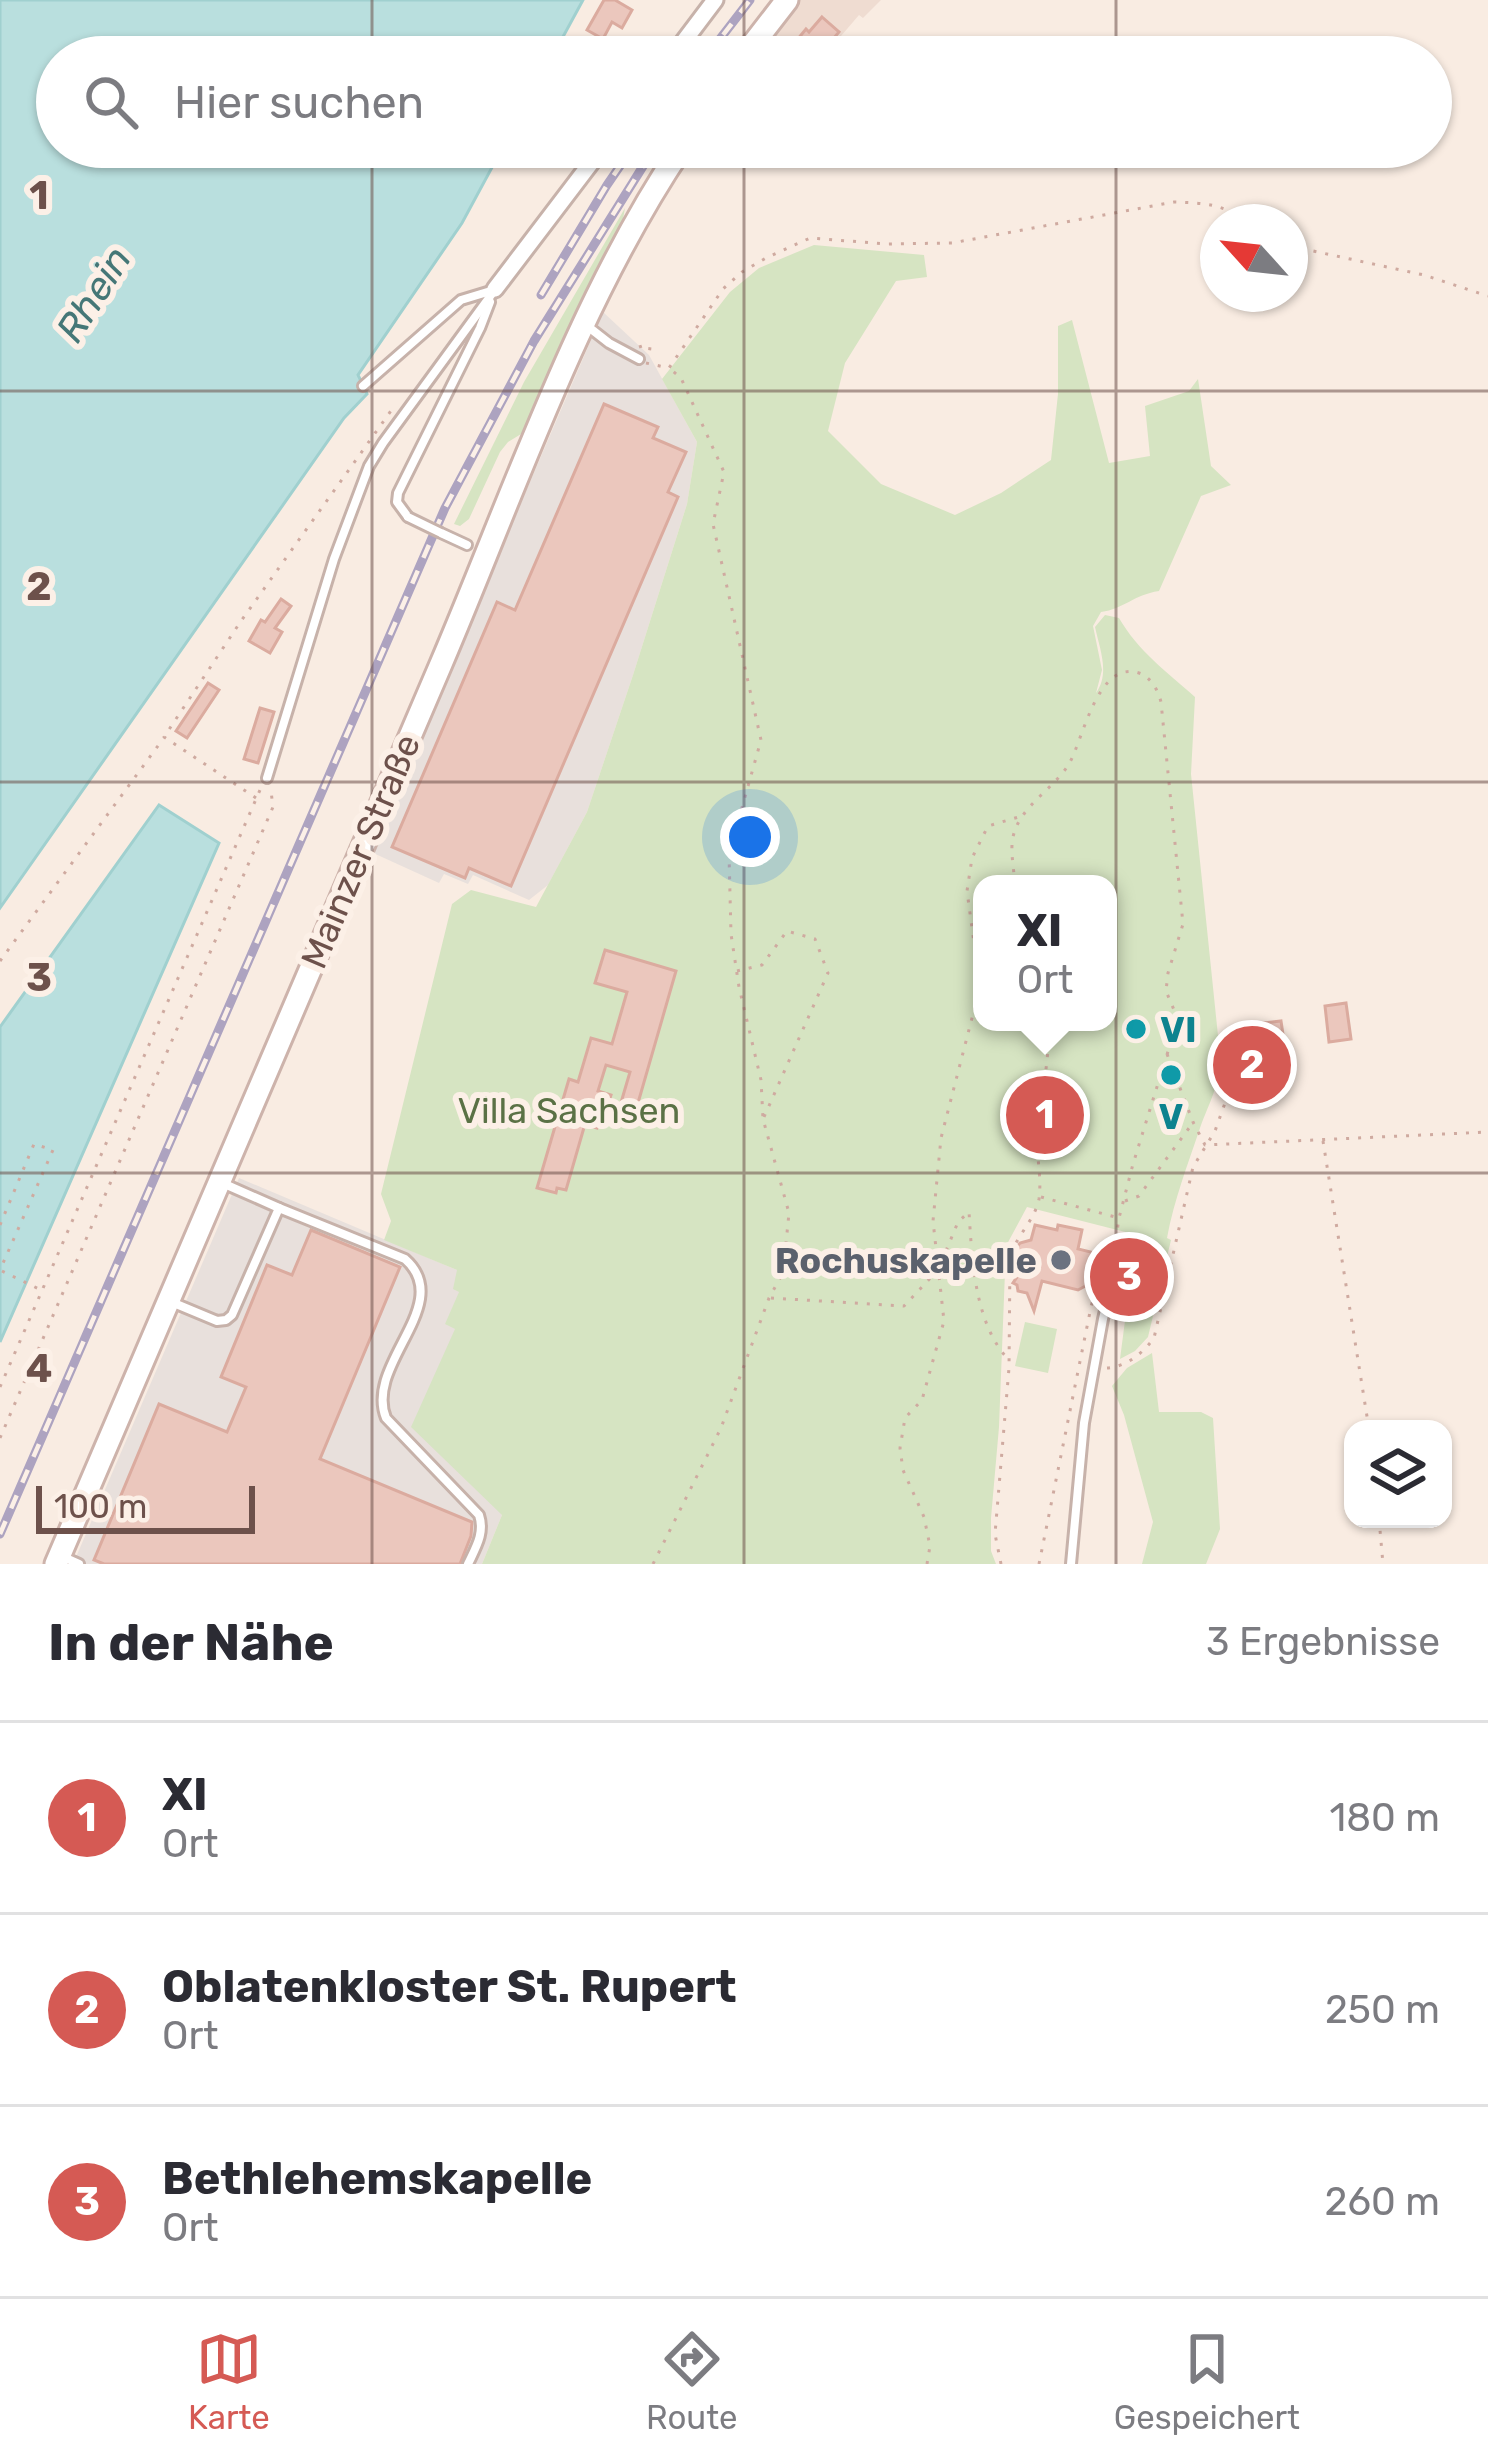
<!DOCTYPE html>
<html lang="de">
<meta charset="utf-8">
<style>
body{margin:0;font-family:Rubik,sans-serif;background:#f7f7f7;color:#2b2b33}
.controls{position:absolute;right:36px;bottom:36px;display:grid;overflow:hidden;border-radius:24px;box-shadow:0 3px 9px #0004}
.controls button{width:108px;height:108px;display:grid;place-items:center;padding:0;border:0;border-bottom:3px solid #e1e1e2;background:#fff;color:#2b2b33;font:60px sans-serif}
.compass{position:absolute;left:1200px;top:204px;width:108px;height:108px;border-radius:50%;background:#fff;box-shadow:0 3px 9px #0004;rotate:297deg}
.scale{position:absolute;left:36px;bottom:30px;width:219px;box-sizing:border-box;padding-left:12px;border:6px solid #6d514b;border-top:0;font-size:33px;line-height:42px;white-space:nowrap;color:#6d514b;-webkit-text-stroke:9px #fcf0e7;paint-order:stroke}
.you{position:absolute;left:750px;top:837px;width:42px;height:42px;margin:-30px;border:9px solid #fff;border-radius:50%;background:#1a73e8;box-shadow:0 0 0 18px #1a73e833}
.badge{display:grid;place-items:center;width:78px;height:78px;border-radius:50%;background:#d55a54;color:#fff;font-size:39px;font-weight:700}
.pin{position:absolute;translate:-50% -50%;border:6px solid #fff;box-shadow:0 3px 12px #0006}
.popup{position:absolute;left:973px;top:875px;width:144px;height:156px;box-sizing:border-box;display:grid;place-content:center;border-radius:24px;background:#fff;filter:drop-shadow(0 3px 9px #0005);font-size:39px;white-space:nowrap;color:#7c7c81}
.popup b{font-size:45px;color:#2b2b33}
.popup::after{content:'';position:absolute;left:50%;top:100%;margin-left:-24px;border:24px solid transparent;border-top-color:#fff}
.list{margin:0;padding:0;list-style:none}
h2{display:flex;justify-content:space-between;align-items:center;height:156px;margin:0;padding:0 48px;font-size:51px}
h2 small{font-size:39px;font-weight:400;color:#7c7c81}
.list li{display:grid;grid-template-columns:78px 1fr auto;gap:36px;align-items:center;box-sizing:border-box;height:192px;padding:0 48px;border-top:3px solid #e1e1e2}
.list b{display:block;font-size:45px;white-space:nowrap}
.list p{margin:0;font-size:39px;white-space:nowrap;color:#7c7c81}
.list em{font-size:39px;font-style:normal;color:#7c7c81}
.icon{flex:none;width:66px;height:66px;fill:none;stroke:currentColor;stroke-width:2;stroke-linecap:round;stroke-linejoin:round}
.map{position:relative;flex:none;width:1488px;height:1564px;overflow:hidden}
.search{position:absolute;background:#fff;box-shadow:0 3px 9px #0004;left:36px;right:36px;top:36px;height:132px;display:flex;align-items:center;gap:30px;box-sizing:border-box;padding:0 42px;border-radius:66px;color:#7c7c81;font-size:45px}
.sheet{height:732px;background:#fff}
nav{display:flex;justify-content:space-around;align-items:center;box-sizing:border-box;height:168px;border-top:3px solid #e1e1e2;background:#fff;font-size:33px;color:#7c7c81}
nav a{display:grid;justify-items:center;gap:6px}
nav .on{color:#d55a54}
.map>svg:first-child{display:block}
.residential{fill:#efdcd1}
.industrial{fill:#e8e0dc}
.green{fill:#d6e4c2;fill-rule:evenodd}
.water{fill:#b9dfde;stroke:#a0d0cf;stroke-width:3}
.building{fill:#ebc7bd;stroke:#dbab9f;stroke-width:3}
.lines{fill:none;stroke-linecap:round;stroke-linejoin:round}
.lane-casing{stroke:#c7b2aa;stroke-width:14}
.street-casing{stroke:#c7b2aa;stroke-width:21}
.secondary-casing{stroke:#cdb3ab;stroke-width:27}
.path{stroke:#cfaaa0;stroke-width:3;stroke-dasharray:3 9;stroke-linecap:butt}
.lane{stroke:#fff;stroke-width:8}
.street{stroke:#fff;stroke-width:15}
.secondary{stroke:#fff;stroke-width:21}
.rail-casing{stroke:#ada3c0;stroke-width:9}
.rail{stroke:#fcf0e7;stroke-width:4.5;stroke-dasharray:14;stroke-linecap:butt}
.lane-bridge-casing{stroke:#c7b2aa;stroke-width:14;stroke-linecap:butt}
.lane-bridge{stroke:#fff;stroke-width:8}
.grid{fill:none;stroke:#6d514b;stroke-width:3;stroke-opacity:0.55}
.culture-dot{fill:#0f9aa8;stroke:#fcf0e7;stroke-width:4.5}
.worship-dot{fill:#6b7280;stroke:#fcf0e7;stroke-width:4.5}
.labels{text-anchor:middle;stroke-width:12;stroke-linejoin:round;paint-order:stroke}
.street-label{font-size:36px;fill:#6d514b;stroke:#fcf0e7}
.culture-label{font-size:36px;font-weight:bold;fill:#0d838f;stroke:#fcf0e7;text-anchor:start}
.park-label{font-size:36px;fill:#5a7145;stroke:#fcf0e7}
.worship-label{font-size:36px;font-weight:bold;fill:#5b616d;stroke:#fcf0e7;text-anchor:end}
.water-label{font-size:39px;font-style:italic;fill:#457777;stroke:#fcf0e7}
.grid-label{font-size:39px;text-anchor:middle;font-weight:bold;fill:#6d514b;stroke:#fcf0e7;stroke-width:12;stroke-linejoin:round;paint-order:stroke}
</style>
<div class="map">
<svg width="1488" height="1564" viewBox="0 0 1488 1564">
<rect width="100%" height="100%" fill="#f9ece2"/>
<!-- residential -->
<polygon class="residential" points="794,0 881,0 863,18 859,15 823,57 752,57"/>
<!-- industrial -->
<g class="industrial">
<polygon points="603,312 649,355 697,442 687,504 633,675 587,812 548,885 529,900 473,875 468,884 444,874 439,883 371,852"/>
<polygon points="239,1178 457,1270 459,1291 456,1328 442,1362 502,1515 482,1564 73,1564"/>
</g>
<!-- green -->
<g class="green">
<polygon points="625,208 621,230 531,428 508,442 500,452 469,519 460,526 454,524 524,382"/>
<path d="M814,245l110,10 3,22 -31,4 -51,82 -17,68 53,53 74,31 46,-22 50,-33 7,-66v-68l14,-6 37,143 41,-7 -5,-50 44,-15 9,-12 13,87 20,19 -30,11 -42,95c-26,4 -35,18 -58,21l-8,14 9,44 -6,23c14,-20 4,-43 -1,-66l10,-12 14,3c19,33 48,54 76,79l-4,77 29,281c-1,33 -9,43 -20,73 -12,36 -26,72 -33,110l4,2 -23,97 -13,14 -15,8 6,-46h5c4,-10 10,-9 15,-18 6,-9 5,-19 7,-30l-19,-2 7,-27 -114,-29 -21,39 -7,181 -8,91v33l5,13h-514l20,-49 -91,-88 44,-98 -10,-5 14,-32 -6,-3 4,-19 -73,-30 7,-19 -10,-27 71,-290 19,-14 65,17 51,-95 46,-137 54,-171 10,-62 -35,-63 68,-87 29,-24zM982,884h126v138h-126z"/>
<polygon points="1025,1322 1057,1329 1048,1373 1015,1366"/>
<polygon points="1152,1353 1159,1412 1201,1412 1213,1418 1220,1529 1206,1564 1142,1564 1153,1522 1124,1415 1112,1386 1127,1368"/>
</g>
<!-- water -->
<g class="water">
<polygon points="0,0 583,0 552,57 57,57 57,147 503,147 462,223 358,375 367,394 344,418 0,908"/>
<polygon points="159,805 219,843 0,1342 0,1027"/>
</g>
<!-- building -->
<g class="building">
<polygon points="604,0 615,0 632,10 622,28 612,22 603,39 587,30"/>
<polygon points="822,17 839,32 818,57 783,57 806,29 809,32"/>
<polygon points="604,404 658,427 653,438 686,452 668,492 678,497 511,886 469,868 465,878 392,847 497,602 515,610"/>
<polygon points="281,599 291,606 275,628 282,632 270,653 249,641 261,620 265,622"/>
<polygon points="208,683 219,690 187,738 176,731"/>
<polygon points="260,708 274,712 258,763 244,759"/>
<polygon points="605,950 676,971 636,1110 620,1106 630,1072 606,1065 598,1091 611,1095 606,1112 602,1111 597,1128 585,1124 566,1190 557,1188 556,1193 537,1188 569,1079 578,1082 591,1038 612,1044 627,992 595,983"/>
<polygon points="1346,1003 1351,1039 1329,1042 1325,1006"/>
<polygon points="1281,1021 1284,1041 1269,1042 1270,1047 1260,1048 1265,1081 1244,1084 1237,1026"/>
<polygon points="1035,1225 1057,1230 1058,1225 1082,1230 1078,1249 1099,1254 1091,1283 1078,1290 1042,1281 1034,1311 1027,1293 1018,1291 1017,1285 1013,1283 1029,1259 1018,1257 1015,1249 1020,1243 1031,1240"/>
<polygon points="311,1230 400,1267 320,1459 472,1522 471,1536 460,1564 104,1564 94,1560 159,1404 227,1432 246,1387 221,1377 267,1265 292,1275"/>
</g>
<g class="lines">
<defs>
<g id="lane">
<polyline points="586,325 609,343 639,359"/>
<polyline points="363,386 461,300 494,290"/>
<polyline points="408,517 397,502 398,493 480,328 490,302"/>
<polyline points="441,533 467,545"/>
<polyline points="267,778 334,559 369,466 383,443 494,291"/>
<path d="M279,1208l126,51c51,45 -41,105 -19,159l93,97c6,18 -3,32 -11,49"/>
<polyline points="169,1301 217,1321 226,1320 232,1315 279,1208 220,1182"/>
<polyline points="61,1556 79,1564"/>
<polyline points="1071,1564 1084,1423 1103,1319 1117,1259"/>
</g>
<g id="street">
<polyline points="672,57 715,0"/>
<polyline points="495,289 603,147"/>
</g>
<g id="secondary">
<polyline points="743,57 787,0"/>
<path d="M56,1564c128,-301 258,-600 385,-900 73,-171 137,-363 241,-517"/>
</g>
</defs>
<!-- lane casing -->
<use href="#lane" class="lane-casing"/>
<!-- street casing -->
<use href="#street" class="street-casing"/>
<!-- secondary casing -->
<use href="#secondary" class="secondary-casing"/>
<!-- path -->
<g class="path">
<polyline points="1290,246 1424,275 1488,296"/>
<polyline points="639,347 645,345 650,347 649,355"/>
<path d="M646,363l23,5 54,-79 19,-17 24,-14 44,-20 77,6 65,-1 222,-41c33,1 47,2 76,20"/>
<polyline points="256,798 164,737 241,621 393,408"/>
<path d="M1015,884c-1,-14 -5,-34 -2,-47 7,-32 42,-48 57,-75 14,-26 28,-102 69,-89 12,4 19,17 22,29l22,222 -15,49 -2,18 11,26 -3,15 -41,132 -14,54 -4,28"/>
<polyline points="0,961 163,739"/>
<polyline points="737,971 762,965 787,931 815,939 828,973 764,1117"/>
<polyline points="1167,1054 1193,1122 1205,1145 1488,1132"/>
<polyline points="1323,1141 1369,1429"/>
<polyline points="1041,1197 1119,1218"/>
<polyline points="1125,1201 1139,1196 1192,1124"/>
<polyline points="0,1225 34,1144 53,1150 0,1270"/>
<polyline points="2,1271 41,1290"/>
<path d="M771,1298l133,8 34,-36 20,-48 11,-10c3,46 5,109 38,146"/>
<path d="M1107,1368c19,-1 36,-15 47,-30l39,-171 22,-36 10,-28 5,-30 -1,-40"/>
<polyline points="0,1387 260,790"/>
<polyline points="0,1438 273,807 271,791"/>
<polyline points="1379,1519 1383,1564"/>
<polyline points="653,1564 721,1428 769,1298 783,1273 789,1213 763,1119 761,1080 739,987 731,934 729,854 761,740 713,524 724,472 681,378 669,368"/>
<polyline points="927,1564 930,1546 924,1517 903,1470 900,1448 905,1418 922,1400 944,1321 933,1221 941,1138 980,987 967,891 972,858 988,826 1022,816"/>
<path d="M1001,1564l-6,-30 14,-166 1,-111c6,-21 25,-37 29,-58 3,-21 -3,-45 -2,-66 2,-37 15,-72 10,-111"/>
<polyline points="1039,1564 1091,1307 1101,1270 1104,1271"/>
</g>
<!-- lane -->
<use href="#lane" class="lane"/>
<!-- street -->
<use href="#street" class="street"/>
<!-- secondary -->
<use href="#secondary" class="secondary"/>
<defs>
<g id="rail">
<polyline points="706,57 750,0"/>
<polyline points="541,295 607,185 633,147"/>
<polyline points="0,1534 445,508 534,341 655,147"/>
</g>
</defs>
<!-- rail casing -->
<use href="#rail" class="rail-casing"/>
<!-- rail -->
<use href="#rail" class="rail"/>
<defs>
<polyline id="lane-bridge" points="408,517 441,533"/>
</defs>
<!-- lane-bridge casing -->
<use href="#lane-bridge" class="lane-bridge-casing"/>
<!-- lane-bridge -->
<use href="#lane-bridge" class="lane-bridge"/>
</g>
<!-- grid -->
<path class="grid" d="M372,0v57M744,0v57M1116,0v57M372,147v1417M744,147v1417M1116,147v1417M0,391h1488M0,782h1488M0,1173h1488"/>
<!-- markers -->
<g class="culture-dot">
<circle cx="1136" cy="1029" r="12"/>
<circle cx="1171" cy="1075" r="12"/>
</g>
<circle class="worship-dot" cx="1061" cy="1260" r="12"/>
<g class="labels">
<!-- street labels -->
<g class="street-label">
<text transform="translate(360 851) rotate(-67)" y="13">Mainzer Straße</text>
</g>
<!-- culture labels -->
<g class="culture-label">
<text x="1160" y="1042">VI</text>
<text x="1171" y="1129" text-anchor="middle">V</text>
</g>
<!-- park labels -->
<g class="park-label">
<text x="569" y="1123">Villa Sachsen</text>
</g>
<!-- worship labels -->
<g class="worship-label">
<text x="1037" y="1273">Rochuskapelle</text>
</g>
<!-- water labels -->
<g class="water-label">
<text transform="translate(93 294) rotate(-58)" y="14">Rhein</text>
</g>
</g>
<g class="grid-label">
<text x="39" y="209">1</text>
<text x="39" y="600">2</text>
<text x="39" y="991">3</text>
<text x="39" y="1382">4</text>
</g>
</svg>
<div class="controls">
<button><svg class="icon" aria-label="layers" viewBox="0 0 24 24"><path d="M12 4l9 5-9 5-9-5zM3 14l9 5 9-5"/></svg></button>
</div>
<svg class="compass" viewBox="-18 -18 36 36"><path d="M0-13l5 13h-10z" fill="#e53935"/><path d="M0 13l5-13h-10z" fill="#7c7c81"/></svg>
<div class="scale">100 m</div>
<div class="you"></div>
<div class="pin badge" style="left:1045px;top:1115px">1</div>
<div class="popup"><b>XI</b>Ort</div>
<div class="pin badge" style="left:1252px;top:1065px">2</div>
<div class="pin badge" style="left:1129px;top:1277px">3</div>
<div class="search"><svg class="icon" aria-label="search" viewBox="0 0 24 24"><circle cx="10" cy="10" r="6"/><path d="M15 15l6 6"/></svg>Hier suchen</div>
</div>
<section class="sheet">
<h2>In der Nähe<small>3 Ergebnisse</small></h2>
<ul class="list">
<li><span class="badge">1</span><div><b>XI</b><p>Ort</p></div><em>180 m</em></li>
<li><span class="badge">2</span><div><b>Oblatenkloster St. Rupert</b><p>Ort</p></div><em>250 m</em></li>
<li><span class="badge">3</span><div><b>Bethlehemskapelle</b><p>Ort</p></div><em>260 m</em></li>
</ul>
</section>
<nav>
<a class="on"><svg class="icon" aria-label="map" viewBox="0 0 24 24"><path d="M3 6l6-2 6 2 6-2v14l-6 2-6-2-6 2zM9 4v14M15 6v14"/></svg>Karte</a>
<a><svg class="icon" aria-label="directions" viewBox="0 0 24 24"><path d="M12 3l9 9-9 9-9-9zM9 14v-3h6M13 9l2 2-2 2"/></svg>Route</a>
<a><svg class="icon" aria-label="saved" viewBox="0 0 24 24"><path d="M7 4h10v16l-5-4-5 4z"/></svg>Gespeichert</a>
</nav>
